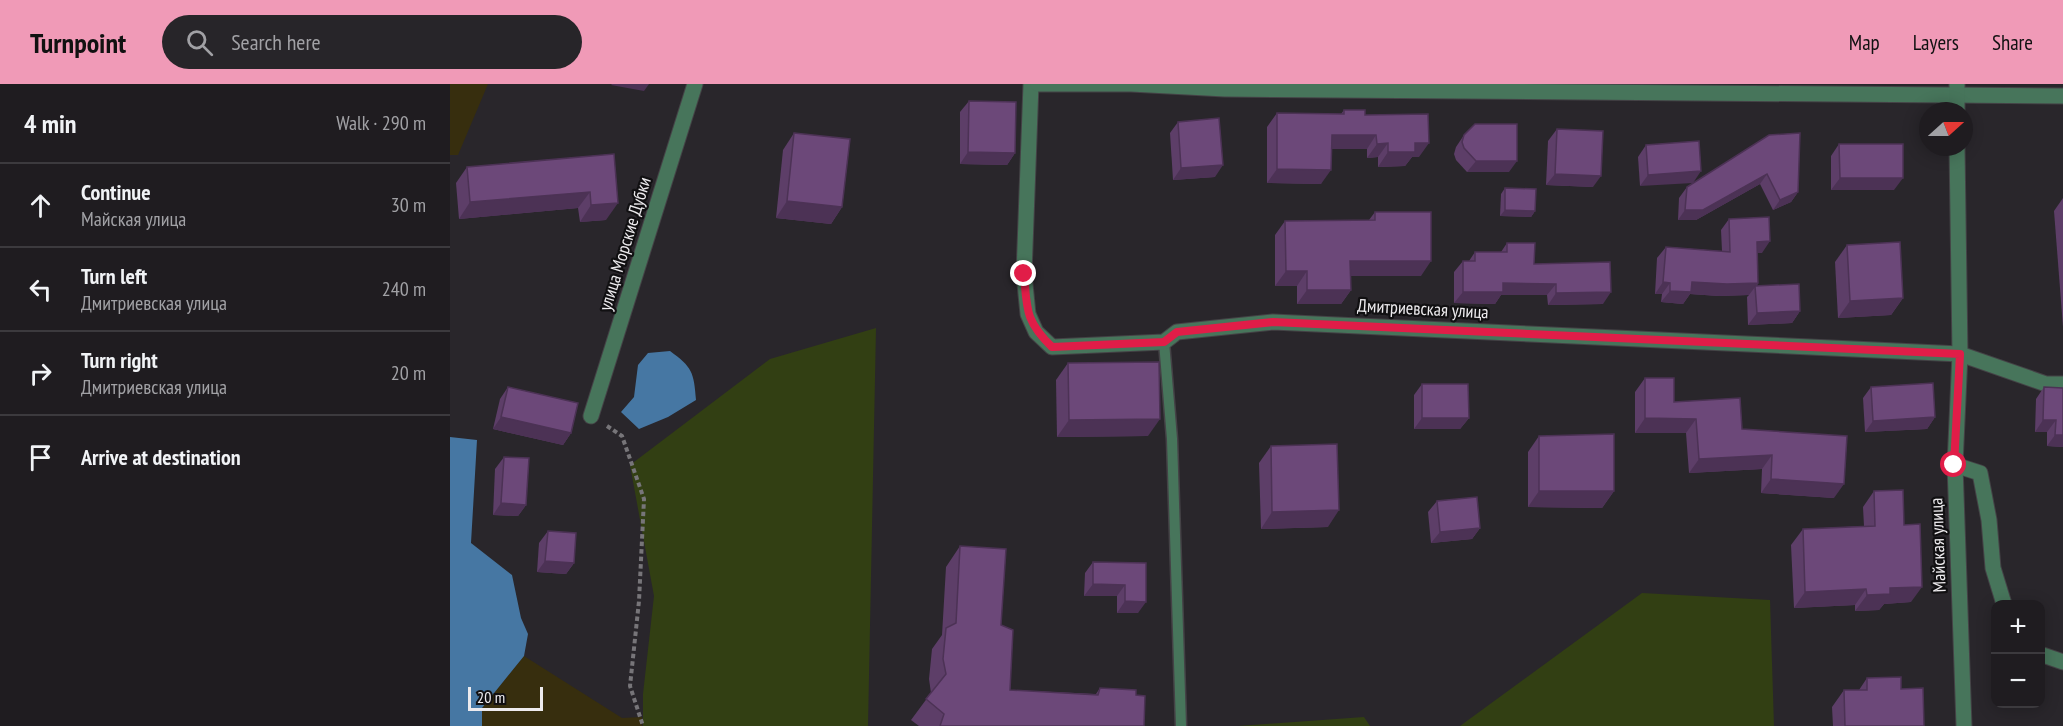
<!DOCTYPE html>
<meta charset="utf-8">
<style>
body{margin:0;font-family:"PT Sans Narrow",sans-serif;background:#272529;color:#f1f3f6}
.controls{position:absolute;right:18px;bottom:18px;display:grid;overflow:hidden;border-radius:12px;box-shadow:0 3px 15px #0003}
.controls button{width:54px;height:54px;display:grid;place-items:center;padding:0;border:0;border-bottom:2px solid #3c3a3e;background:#1f1c20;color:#f1f3f6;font:30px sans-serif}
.compass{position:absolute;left:1469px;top:18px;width:54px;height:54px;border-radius:50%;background:#1f1c20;box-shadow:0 3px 15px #0003;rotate:69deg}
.scale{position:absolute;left:18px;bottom:15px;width:75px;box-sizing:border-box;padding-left:6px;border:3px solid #edebee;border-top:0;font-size:16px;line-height:21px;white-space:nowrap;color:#edebee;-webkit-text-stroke:4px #111012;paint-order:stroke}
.stop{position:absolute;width:18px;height:18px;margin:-14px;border:4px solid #e11d48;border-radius:50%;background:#fff}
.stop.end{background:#e11d48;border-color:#fff;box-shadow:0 2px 6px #0008}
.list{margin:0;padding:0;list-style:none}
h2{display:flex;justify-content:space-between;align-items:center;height:78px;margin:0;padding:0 24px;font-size:26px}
h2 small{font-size:20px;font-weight:400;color:#a1a1a5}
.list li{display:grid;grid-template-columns:39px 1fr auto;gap:18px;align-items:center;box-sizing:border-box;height:84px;padding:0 24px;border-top:2px solid #3c3a3e}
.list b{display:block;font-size:22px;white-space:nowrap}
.list p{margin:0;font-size:20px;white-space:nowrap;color:#a1a1a5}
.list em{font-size:20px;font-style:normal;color:#a1a1a5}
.icon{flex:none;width:33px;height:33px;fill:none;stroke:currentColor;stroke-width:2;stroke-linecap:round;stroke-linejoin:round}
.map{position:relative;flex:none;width:1613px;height:642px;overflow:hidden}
header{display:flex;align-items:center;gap:36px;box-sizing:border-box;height:84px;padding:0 30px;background:#f09ab7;color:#111}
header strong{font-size:28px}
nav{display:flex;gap:33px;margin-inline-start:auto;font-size:21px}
.search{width:420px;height:54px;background:#272529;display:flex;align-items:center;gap:15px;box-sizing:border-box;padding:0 21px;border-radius:33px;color:#a1a1a5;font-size:22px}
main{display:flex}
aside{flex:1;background:#1f1c20}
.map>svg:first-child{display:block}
.green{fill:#323f13}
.sand{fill:#372e0e}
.water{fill:#4677a3}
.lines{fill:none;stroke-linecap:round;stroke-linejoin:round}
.lane-casing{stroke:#444246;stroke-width:13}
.street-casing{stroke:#444246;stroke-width:17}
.path{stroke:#777579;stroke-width:4;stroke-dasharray:4.5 3;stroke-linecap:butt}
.lane{stroke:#47755b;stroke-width:10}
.street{stroke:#47755b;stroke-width:15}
.wall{fill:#5d3e68}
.shaded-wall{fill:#4c3255}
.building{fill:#6c4879;stroke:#4c3255;stroke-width:1.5}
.route{stroke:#e11d48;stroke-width:8}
.labels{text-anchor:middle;stroke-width:4.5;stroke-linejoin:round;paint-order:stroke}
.street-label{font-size:18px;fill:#edebee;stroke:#111012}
</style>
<header>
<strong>Turnpoint</strong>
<div class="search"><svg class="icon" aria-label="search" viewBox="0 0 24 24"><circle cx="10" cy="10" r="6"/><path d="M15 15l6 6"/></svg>Search here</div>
<nav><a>Map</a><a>Layers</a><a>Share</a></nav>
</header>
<main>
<aside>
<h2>4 min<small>Walk · 290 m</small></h2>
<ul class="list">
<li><svg class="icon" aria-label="ahead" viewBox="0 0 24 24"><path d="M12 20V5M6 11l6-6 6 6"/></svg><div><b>Continue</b><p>Майская улица</p></div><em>30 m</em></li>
<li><svg class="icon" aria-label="left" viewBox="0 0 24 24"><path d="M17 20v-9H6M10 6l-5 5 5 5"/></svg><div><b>Turn left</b><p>Дмитриевская улица</p></div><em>240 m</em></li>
<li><svg class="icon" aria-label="right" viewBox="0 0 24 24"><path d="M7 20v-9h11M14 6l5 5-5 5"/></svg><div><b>Turn right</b><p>Дмитриевская улица</p></div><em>20 m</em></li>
<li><svg class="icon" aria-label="arrive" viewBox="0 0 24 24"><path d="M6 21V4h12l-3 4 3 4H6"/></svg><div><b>Arrive at destination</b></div></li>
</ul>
</aside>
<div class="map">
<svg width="1613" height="642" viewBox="0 0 1613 642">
<rect width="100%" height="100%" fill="#29262b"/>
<!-- green -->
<g class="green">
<polygon points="426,244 418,642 193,642 193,610 204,512 180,381 320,275"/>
<polygon points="1192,509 1320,516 1324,642 1010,642"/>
<polygon points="914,633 920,642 788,642"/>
</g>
<!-- sand -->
<g class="sand">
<polygon points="0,0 38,0 8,71 0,71"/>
<polygon points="74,572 172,634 192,633 192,642 32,642 32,624"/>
</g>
<!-- water -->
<g class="water">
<path d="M220,267c22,16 24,21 26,49l-28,17 -29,12 -18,-17 13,-15 4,-32 10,-12z"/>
<polygon points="0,353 27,356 21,459 62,491 71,534 78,550 74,572 32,624 32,642 0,642"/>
</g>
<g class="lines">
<defs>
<polyline id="lane" points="714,258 722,355 731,642"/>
<g id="street">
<polyline points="581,0 574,190 578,230 586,248 602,263 714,258 727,248 823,238 1510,270 1596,300 1613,300"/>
<polyline points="588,0 681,0 775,5 1613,12"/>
<polyline points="1507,0 1507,27"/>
<polyline points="1507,63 1510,270 1505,381 1514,642"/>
<polyline points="141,332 245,0"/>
<polyline points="1505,381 1530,389 1539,436 1543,484 1554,520"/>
<polyline points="1590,570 1613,578"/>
</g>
</defs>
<!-- lane casing -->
<use href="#lane" class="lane-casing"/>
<!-- street casing -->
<use href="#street" class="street-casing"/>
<!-- path -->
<polyline class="path" points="157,342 172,352 194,415 189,517 180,602 193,642"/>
<!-- lane -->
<use href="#lane" class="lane"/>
<!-- street -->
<use href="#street" class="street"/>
</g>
<!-- wall -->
<g class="wall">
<polygon points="519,17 565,69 557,81 510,80 510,28"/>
<polygon points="894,26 915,31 969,73 962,73 955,82 928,83 928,73 917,74 917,65 881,65 871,100 817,99 817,43 827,29 891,30"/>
<polygon points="728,38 765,93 723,96 720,49"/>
<polygon points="1107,45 1143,103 1096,101 1098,57"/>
<polygon points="344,49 392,123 381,140 326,134 333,66"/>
<polygon points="1014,51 1059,88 1017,88 1006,76 1004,70 1006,63"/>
<polygon points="1319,51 1348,108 1341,118 1323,126 1310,100 1246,136 1228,136 1229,114 1237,103"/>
<polygon points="1249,57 1190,102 1188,73 1196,61"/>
<polygon points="1389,60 1444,106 1381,106 1381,72"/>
<polygon points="164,70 156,136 130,138 128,124 9,135 6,99 17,83"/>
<polygon points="1055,104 1085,127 1081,133 1050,132 1051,110"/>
<polygon points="1613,114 1613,243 1604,127"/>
<polygon points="925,128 971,192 901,192 901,206 891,220 847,220 847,202 825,202 825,151 835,137 919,136"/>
<polygon points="1279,135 1312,169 1307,169 1308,199 1307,202 1350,227 1342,239 1298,241 1297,213 1299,211 1269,212 1240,210 1233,220 1211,218 1212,210 1205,210 1207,174 1216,163 1272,167 1271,146"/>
<polygon points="1057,159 1084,180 1153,220 1098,221 1097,211 1051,211 1045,220 1004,219 1004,188 1013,177 1019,177 1025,168 1051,168"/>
<polygon points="1397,161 1453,214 1441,231 1388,234 1385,178"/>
<polygon points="618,279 698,352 607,353 606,296"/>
<polygon points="1195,294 1224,318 1292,345 1384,414 1311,409 1312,385 1239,389 1236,349 1185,349 1185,308"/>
<polygon points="972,300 1019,334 1010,345 964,345 964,311"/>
<polygon points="58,303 121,349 113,361 43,345 50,315"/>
<polygon points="1421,303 1485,333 1477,345 1415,348 1413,314"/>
<polygon points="1594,303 1613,304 1613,363 1597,362 1597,348 1585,348 1586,315"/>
<polygon points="1089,352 1164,407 1152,424 1078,423 1078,368"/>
<polygon points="821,362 878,443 811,445 809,379"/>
<polygon points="54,373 76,421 68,432 43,431 45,385"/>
<polygon points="1424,407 1454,441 1461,518 1434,520 1429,526 1405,527 1405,521 1344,524 1341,461 1353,445 1414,442 1413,423"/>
<polygon points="987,417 1030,444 1022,455 981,459 978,428"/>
<polygon points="98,447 124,479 116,490 87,488 89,459"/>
<polygon points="510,462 551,541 560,606 646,610 650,604 686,611 694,642 469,642 461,636 481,609 479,595 482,565 492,551 496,483"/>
<polygon points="643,478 696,479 688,529 667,529 667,512 634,512 635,489"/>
<polygon points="1417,594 1451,605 1474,642 1383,642 1382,623 1394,606 1409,606"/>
</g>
<!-- shaded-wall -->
<g class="shaded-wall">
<polygon points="162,0 199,0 194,7 161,1"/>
<polygon points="882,51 926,51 917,65 872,65"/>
<polygon points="938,59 928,73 917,74 927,60"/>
<polygon points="965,59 979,59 969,73 962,73 955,82 928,83 938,68"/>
<polygon points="518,68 565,69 557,81 510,80"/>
<polygon points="1026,77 1067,77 1059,88 1017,88"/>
<polygon points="773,81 765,93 723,96 731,84"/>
<polygon points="827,85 881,86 871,100 817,99"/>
<polygon points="1251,87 1243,99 1190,102 1198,91"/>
<polygon points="1105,90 1151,92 1143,103 1096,101"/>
<polygon points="1317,90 1310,100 1246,136 1228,136 1235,126"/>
<polygon points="1390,94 1453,94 1444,106 1381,106"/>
<polygon points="140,108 128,124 9,135 20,118"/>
<polygon points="1348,108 1341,118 1323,126 1330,116"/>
<polygon points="337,117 392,123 381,140 326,134"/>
<polygon points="168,119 156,136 130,138 141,121"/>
<polygon points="1055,126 1085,127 1081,133 1050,132"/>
<polygon points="1320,157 1312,169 1299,169 1307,158"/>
<polygon points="900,177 981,177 971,192 890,192"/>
<polygon points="836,187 857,187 847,202 825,202"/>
<polygon points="1213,198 1220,199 1212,210 1205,210"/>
<polygon points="1242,198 1308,199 1299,211 1269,212 1240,210 1233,220 1211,218 1220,207"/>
<polygon points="1053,199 1106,200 1097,211 1051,211 1045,220 1004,219 1013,208"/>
<polygon points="857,206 901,206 891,220 847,220"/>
<polygon points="1161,208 1153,220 1098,221 1106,209"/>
<polygon points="1453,214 1441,231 1388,234 1400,217"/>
<polygon points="1350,227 1342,239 1298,241 1307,229"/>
<polygon points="51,333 121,349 113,361 43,345"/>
<polygon points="1485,333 1477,345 1415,348 1423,337"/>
<polygon points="972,334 1019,334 1010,345 964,345"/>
<polygon points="1195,334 1246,335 1236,349 1185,349"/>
<polygon points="710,335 698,352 607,353 619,336"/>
<polygon points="1593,336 1606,336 1597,348 1585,348"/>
<polygon points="1605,351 1613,351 1613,363 1597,362"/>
<polygon points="1322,371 1312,385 1239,389 1249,375"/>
<polygon points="1321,395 1394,400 1384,414 1311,409"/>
<polygon points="1089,407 1164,407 1152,424 1078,423"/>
<polygon points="51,419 76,421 68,432 43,431"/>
<polygon points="889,426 878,443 811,445 822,428"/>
<polygon points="1030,444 1022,455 981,459 990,448"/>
<polygon points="95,477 124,479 116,490 87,488"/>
<polygon points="643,500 675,501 667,512 634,512"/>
<polygon points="1472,503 1461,518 1434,520 1429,526 1405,527 1417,511 1440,504"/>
<polygon points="1416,505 1405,521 1344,524 1355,508"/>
<polygon points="675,517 696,518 688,529 667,529"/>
</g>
<!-- building -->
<g class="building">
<polygon points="519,17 566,18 565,69 518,68"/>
<polygon points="894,26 915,26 915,31 978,30 979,59 965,59 965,68 938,68 938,59 927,60 926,51 882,51 881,86 827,85 827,29 894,30"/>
<polygon points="769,34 773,81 731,84 728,38"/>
<polygon points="1025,40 1067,40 1067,77 1026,77 1014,64 1012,58 1014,51"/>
<polygon points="1107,45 1153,47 1151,92 1105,90"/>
<polygon points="344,49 400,55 392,123 337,117"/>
<polygon points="1350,49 1348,108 1330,116 1317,90 1253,126 1235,126 1237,103 1319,51"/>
<polygon points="1249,57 1251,87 1198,91 1196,61"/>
<polygon points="1389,60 1453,60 1453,94 1390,94"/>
<polygon points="164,70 168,119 141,121 140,108 20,118 17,83"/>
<polygon points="1055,104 1086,105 1085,127 1055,126"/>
<polygon points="925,128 981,128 981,177 900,177 901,206 857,206 857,187 836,187 835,137 925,136"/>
<polygon points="1319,133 1320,157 1307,158 1308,199 1277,200 1242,198 1241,208 1220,207 1220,199 1213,198 1216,163 1280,168 1279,135"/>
<polygon points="1450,158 1453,214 1400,217 1397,161"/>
<polygon points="1057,159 1085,159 1084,180 1160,178 1161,208 1106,209 1106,200 1053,199 1053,208 1013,208 1013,177 1025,177 1025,168 1057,168"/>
<polygon points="1349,200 1350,227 1307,229 1305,202"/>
<polygon points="709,278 710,335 619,336 618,279"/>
<polygon points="1195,294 1224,294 1224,318 1290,314 1292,345 1397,352 1394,400 1321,395 1322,371 1249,375 1246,335 1195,334"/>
<polygon points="1483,299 1485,333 1423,337 1421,303"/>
<polygon points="972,300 1018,300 1019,334 972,334"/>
<polygon points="58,303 128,319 121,349 51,333"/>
<polygon points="1594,303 1613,304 1613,351 1605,351 1606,336 1593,336"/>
<polygon points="1164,350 1164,407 1089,407 1089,352"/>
<polygon points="887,360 889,426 822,428 821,362"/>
<polygon points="54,373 79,374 76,421 51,419"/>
<polygon points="1453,406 1454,441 1470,440 1472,503 1440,504 1440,510 1417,511 1416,505 1355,508 1353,445 1425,442 1424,407"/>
<polygon points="1027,413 1030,444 990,448 987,417"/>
<polygon points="98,447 126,449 124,479 95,477"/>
<polygon points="510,462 556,465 551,541 563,546 560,606 648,611 650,604 686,606 686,611 695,612 694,642 490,642 494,630 476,615 496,590 493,575 496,544 506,539"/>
<polygon points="643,478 696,479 696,518 675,517 675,501 643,500"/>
<polygon points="1451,593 1451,605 1473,604 1474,642 1395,642 1394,606 1417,606 1417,594"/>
</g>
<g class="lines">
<!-- route -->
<path class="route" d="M574,190c3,35 1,47 28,73l112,-5 13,-10 96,-10 687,32 -6,111"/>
</g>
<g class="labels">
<!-- street labels -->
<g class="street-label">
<text transform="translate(175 160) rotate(-73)" y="6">улица Морские Дубки</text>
<text transform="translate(973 225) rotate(3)" y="6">Дмитриевская улица</text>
<text transform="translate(1488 461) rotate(-92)" y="6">Майская улица</text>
</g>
</g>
</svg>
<div class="controls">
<button>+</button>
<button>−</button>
</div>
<svg class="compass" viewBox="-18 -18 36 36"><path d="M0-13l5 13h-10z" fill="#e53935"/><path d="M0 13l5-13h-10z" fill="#a1a1a5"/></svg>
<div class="scale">20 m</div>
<div class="stop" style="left:1504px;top:381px"></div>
<div class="stop end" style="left:574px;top:190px"></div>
</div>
</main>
